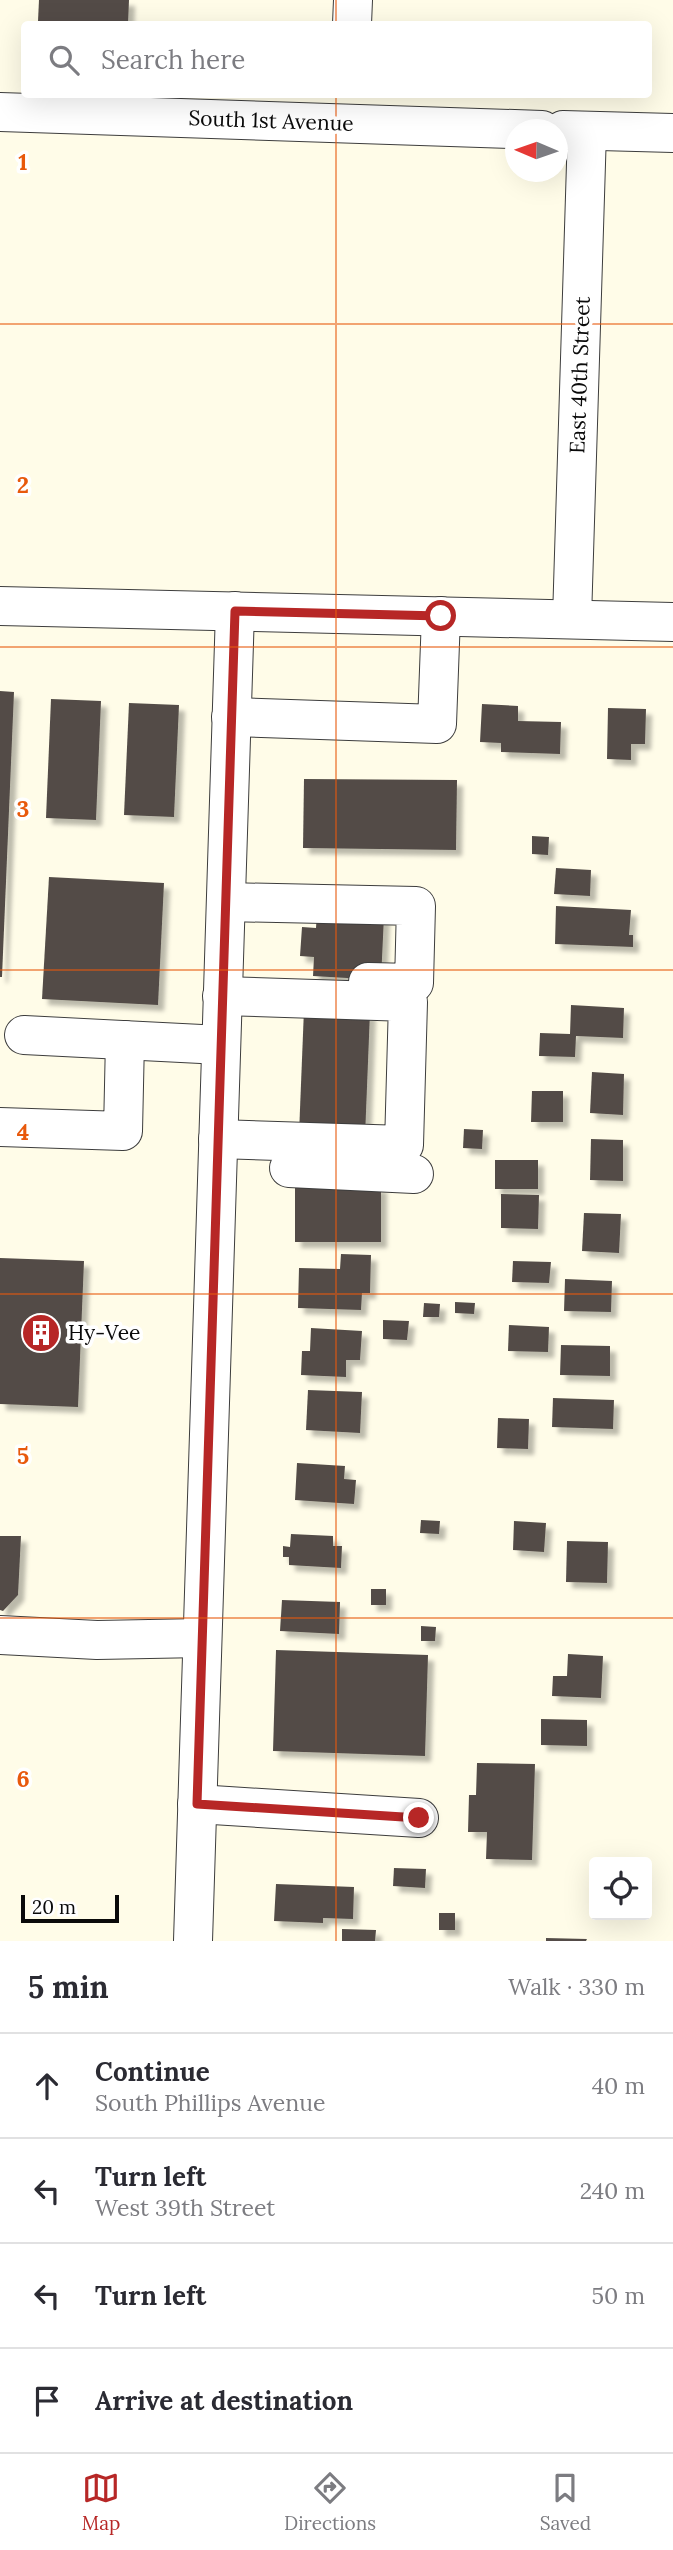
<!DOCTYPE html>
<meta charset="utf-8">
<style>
body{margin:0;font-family:Lora,serif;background:#f2f2f3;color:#2b2b33}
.controls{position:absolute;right:21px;bottom:21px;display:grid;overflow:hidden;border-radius:7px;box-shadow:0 7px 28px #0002}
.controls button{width:63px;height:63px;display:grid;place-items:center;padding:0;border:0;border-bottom:2px solid #e1e1e2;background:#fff;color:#2b2b33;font:35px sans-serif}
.compass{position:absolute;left:505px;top:119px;width:63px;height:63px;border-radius:50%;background:#fff;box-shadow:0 7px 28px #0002;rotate:272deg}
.scale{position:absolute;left:21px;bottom:18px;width:98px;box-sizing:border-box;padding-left:7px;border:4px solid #0a0a0a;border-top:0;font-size:19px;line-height:24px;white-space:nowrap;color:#0a0a0a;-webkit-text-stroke:5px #fff;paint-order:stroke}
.stop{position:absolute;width:21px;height:21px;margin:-16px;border:5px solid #b72726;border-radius:50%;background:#fff}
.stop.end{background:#b72726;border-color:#fff;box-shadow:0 2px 7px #0008}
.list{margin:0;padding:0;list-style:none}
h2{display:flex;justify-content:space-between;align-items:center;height:91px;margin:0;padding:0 28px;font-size:30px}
h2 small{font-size:23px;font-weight:400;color:#7c7c81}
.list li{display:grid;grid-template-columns:46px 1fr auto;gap:21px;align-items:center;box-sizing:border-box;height:105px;padding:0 28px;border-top:2px solid #e1e1e2}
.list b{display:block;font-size:26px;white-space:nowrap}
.list p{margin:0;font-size:23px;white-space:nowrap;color:#7c7c81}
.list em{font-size:23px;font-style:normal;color:#7c7c81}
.icon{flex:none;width:38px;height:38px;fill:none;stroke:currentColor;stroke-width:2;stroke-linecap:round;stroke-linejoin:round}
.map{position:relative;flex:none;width:673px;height:1941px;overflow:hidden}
.search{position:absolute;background:#fff;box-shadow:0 7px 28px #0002;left:21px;right:21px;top:21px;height:77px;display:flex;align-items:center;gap:18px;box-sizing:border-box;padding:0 24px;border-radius:7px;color:#7c7c81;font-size:26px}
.sheet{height:511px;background:#fff}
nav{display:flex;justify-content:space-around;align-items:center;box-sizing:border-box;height:98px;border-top:2px solid #e1e1e2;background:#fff;font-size:19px;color:#7c7c81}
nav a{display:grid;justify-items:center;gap:4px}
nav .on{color:#b72726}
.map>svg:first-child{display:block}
.building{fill:#534c47;filter:url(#shadow)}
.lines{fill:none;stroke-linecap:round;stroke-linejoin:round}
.minor-casing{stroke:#3d3d3d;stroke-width:40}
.minor{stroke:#fff;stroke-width:38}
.route{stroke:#b72726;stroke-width:9}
.grid{fill:none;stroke:#e8590c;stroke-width:2;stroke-opacity:0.55}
.labels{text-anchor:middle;stroke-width:7;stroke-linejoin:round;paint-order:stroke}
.street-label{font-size:21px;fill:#0a0a0a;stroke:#fff}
.poi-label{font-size:21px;fill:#0a0a0a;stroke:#fff;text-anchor:start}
.grid-label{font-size:23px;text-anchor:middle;font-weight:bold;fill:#e8590c;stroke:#fff;stroke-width:7;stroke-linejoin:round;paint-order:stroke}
</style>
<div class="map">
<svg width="673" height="1941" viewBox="0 0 673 1941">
<defs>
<filter id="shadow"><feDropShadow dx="6" dy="6" stdDeviation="2" flood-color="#0004"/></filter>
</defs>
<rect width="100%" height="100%" fill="#fffce8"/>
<!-- building -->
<g class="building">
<polygon points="39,0 129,0 128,24 38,21"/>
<polygon points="0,691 14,692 2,977 0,977"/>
<polygon points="51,699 101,701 96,820 46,818"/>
<polygon points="129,703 179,705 174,817 124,815"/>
<polygon points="482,704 518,706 518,721 561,722 560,754 501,752 501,743 480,742"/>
<polygon points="608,708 646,709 645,744 631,744 631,760 607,759"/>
<polygon points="304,779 457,780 456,850 303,848"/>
<polygon points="532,836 549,837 548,855 532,854"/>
<polygon points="556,868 591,870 590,896 554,894"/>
<polygon points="49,877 164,883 158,1005 42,999"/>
<polygon points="556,906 631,910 629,935 633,935 633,947 555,944"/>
<polygon points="317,912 384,916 381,980 313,976 314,957 300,956 302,927 316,928"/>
<polygon points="571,1005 624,1008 623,1038 576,1036 575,1057 539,1056 540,1033 570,1034"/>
<polygon points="304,1009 370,1012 365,1137 299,1134"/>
<polygon points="592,1072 624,1074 623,1115 590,1113"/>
<polygon points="532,1091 563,1091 563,1122 531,1122"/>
<polygon points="464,1129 483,1130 482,1149 463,1148"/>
<polygon points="591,1139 623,1140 623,1181 590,1180"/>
<rect x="495" y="1160" width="43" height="29"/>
<polygon points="295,1185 381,1186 381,1242 295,1242"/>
<polygon points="501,1194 539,1195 538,1229 501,1228"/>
<polygon points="584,1213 621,1214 619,1253 582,1251"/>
<polygon points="341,1254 371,1255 370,1293 362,1293 361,1310 298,1308 299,1268 340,1269"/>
<polygon points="0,1258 84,1261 78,1407 0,1404"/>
<polygon points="513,1261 551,1262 549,1283 512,1282"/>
<polygon points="565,1279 612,1281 611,1312 564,1311"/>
<polygon points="455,1302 475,1303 474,1314 455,1313"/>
<polygon points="424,1303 440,1304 439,1317 423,1317"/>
<polygon points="383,1320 409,1321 407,1340 383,1339"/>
<polygon points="509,1325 549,1327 548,1352 508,1351"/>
<polygon points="311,1328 362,1331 360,1360 346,1360 346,1377 301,1375 302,1351 310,1351"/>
<polygon points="561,1345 610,1346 610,1376 560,1375"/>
<polygon points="308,1390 362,1392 360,1433 306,1430"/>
<polygon points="553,1398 614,1400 613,1429 552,1427"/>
<polygon points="498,1418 529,1419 528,1449 497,1448"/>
<polygon points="297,1463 345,1466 344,1479 356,1480 354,1504 295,1500"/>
<polygon points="421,1520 440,1521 439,1534 420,1533"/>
<polygon points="514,1521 546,1523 544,1552 513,1550"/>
<polygon points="291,1534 333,1536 333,1546 342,1546 341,1568 289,1565 289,1557 283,1557 283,1546 290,1547"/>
<polygon points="0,1536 21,1536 18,1595 3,1611 0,1610"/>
<polygon points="567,1541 608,1542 607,1583 566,1582"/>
<rect x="371" y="1589" width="15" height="16"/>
<polygon points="282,1600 340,1602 339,1634 280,1631"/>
<polygon points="421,1626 436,1627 435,1641 421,1641"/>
<polygon points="276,1650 428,1655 425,1756 273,1751"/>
<polygon points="568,1654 603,1656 601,1698 552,1696 553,1676 567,1676"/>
<polygon points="541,1719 587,1720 587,1746 541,1745"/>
<polygon points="477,1763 535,1764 532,1860 486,1859 487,1832 468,1832 469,1795 476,1795"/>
<polygon points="394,1868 426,1869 425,1888 393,1886"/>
<polygon points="276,1884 354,1887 353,1919 323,1918 323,1923 274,1921"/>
<rect x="439" y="1913" width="16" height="17"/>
<polygon points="342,1929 376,1930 375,1941 342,1941"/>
<polygon points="546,1938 587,1939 586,1941 546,1941"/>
</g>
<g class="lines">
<defs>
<g id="minor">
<polyline points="352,24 353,0"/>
<polyline points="0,112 542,130"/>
<polyline points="563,130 673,133"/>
<polyline points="0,606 673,622"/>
<polyline points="572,619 587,131"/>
<polyline points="231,717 437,724 441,616"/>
<polyline points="226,902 416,906 414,983 368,982"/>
<polyline points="24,1035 221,1045"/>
<polyline points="0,1127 123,1131 125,1040"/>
<polyline points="218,1139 404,1145 408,1002 222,996"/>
<polyline points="289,1168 414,1174"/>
<polyline points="0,1635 97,1640 202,1638"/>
<polyline points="197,1804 419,1818"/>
<polyline points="193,1941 235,611"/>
</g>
</defs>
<!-- minor casing -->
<use href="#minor" class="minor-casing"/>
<!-- minor -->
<use href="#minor" class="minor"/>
</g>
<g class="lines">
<!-- route -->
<polyline class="route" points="419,1818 197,1804 235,611 441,616"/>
</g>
<!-- grid -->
<path class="grid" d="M336,0v24M336,94v1847M0,324h673M0,647h673M0,970h673M0,1294h673M0,1618h673"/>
<!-- icons -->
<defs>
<symbol id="building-disc" viewBox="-11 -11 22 22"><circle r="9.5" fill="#b72726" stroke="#fff"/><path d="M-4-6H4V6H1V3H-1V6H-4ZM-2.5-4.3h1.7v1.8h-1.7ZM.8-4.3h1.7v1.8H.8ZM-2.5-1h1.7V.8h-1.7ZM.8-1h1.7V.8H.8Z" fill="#fff"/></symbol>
</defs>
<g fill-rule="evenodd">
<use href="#building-disc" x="19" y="1311" width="44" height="44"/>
</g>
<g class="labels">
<!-- street labels -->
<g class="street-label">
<text transform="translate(271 121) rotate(2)" y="7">South 1st Avenue</text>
<text transform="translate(580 375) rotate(-88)" y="7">East 40th Street</text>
</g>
<!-- poi labels -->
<g class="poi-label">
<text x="68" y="1340">Hy-Vee</text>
</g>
</g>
<g class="grid-label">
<text x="23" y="170">1</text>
<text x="23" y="493">2</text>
<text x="23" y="817">3</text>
<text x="23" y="1140">4</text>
<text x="23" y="1464">5</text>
<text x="23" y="1787">6</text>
</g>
</svg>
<div class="controls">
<button><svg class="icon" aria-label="locate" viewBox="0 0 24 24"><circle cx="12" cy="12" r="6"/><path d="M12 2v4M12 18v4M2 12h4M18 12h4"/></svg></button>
</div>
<svg class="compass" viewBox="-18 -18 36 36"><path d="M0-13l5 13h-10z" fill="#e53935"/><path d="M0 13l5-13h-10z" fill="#7c7c81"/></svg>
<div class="scale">20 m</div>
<div class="stop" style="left:441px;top:616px"></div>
<div class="stop end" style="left:419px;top:1818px"></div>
<div class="search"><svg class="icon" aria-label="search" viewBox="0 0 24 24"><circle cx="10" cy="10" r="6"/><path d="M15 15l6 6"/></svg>Search here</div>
</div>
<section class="sheet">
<h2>5 min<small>Walk · 330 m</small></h2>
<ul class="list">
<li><svg class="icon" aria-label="ahead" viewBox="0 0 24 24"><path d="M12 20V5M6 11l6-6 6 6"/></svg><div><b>Continue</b><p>South Phillips Avenue</p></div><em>40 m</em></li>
<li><svg class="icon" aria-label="left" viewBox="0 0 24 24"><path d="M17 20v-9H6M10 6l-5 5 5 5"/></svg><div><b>Turn left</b><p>West 39th Street</p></div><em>240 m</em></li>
<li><svg class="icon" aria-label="left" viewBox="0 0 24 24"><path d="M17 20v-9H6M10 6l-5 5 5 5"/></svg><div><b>Turn left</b></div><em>50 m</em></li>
<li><svg class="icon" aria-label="arrive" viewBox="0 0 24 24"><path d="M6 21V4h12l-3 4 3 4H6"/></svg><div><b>Arrive at destination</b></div></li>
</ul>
</section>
<nav>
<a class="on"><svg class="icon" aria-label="map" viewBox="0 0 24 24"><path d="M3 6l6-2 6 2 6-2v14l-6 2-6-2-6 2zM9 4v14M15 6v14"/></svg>Map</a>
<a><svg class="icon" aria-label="directions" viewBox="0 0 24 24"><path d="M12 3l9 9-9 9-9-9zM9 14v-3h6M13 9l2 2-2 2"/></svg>Directions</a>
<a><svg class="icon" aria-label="saved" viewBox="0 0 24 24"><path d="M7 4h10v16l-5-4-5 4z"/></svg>Saved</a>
</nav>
